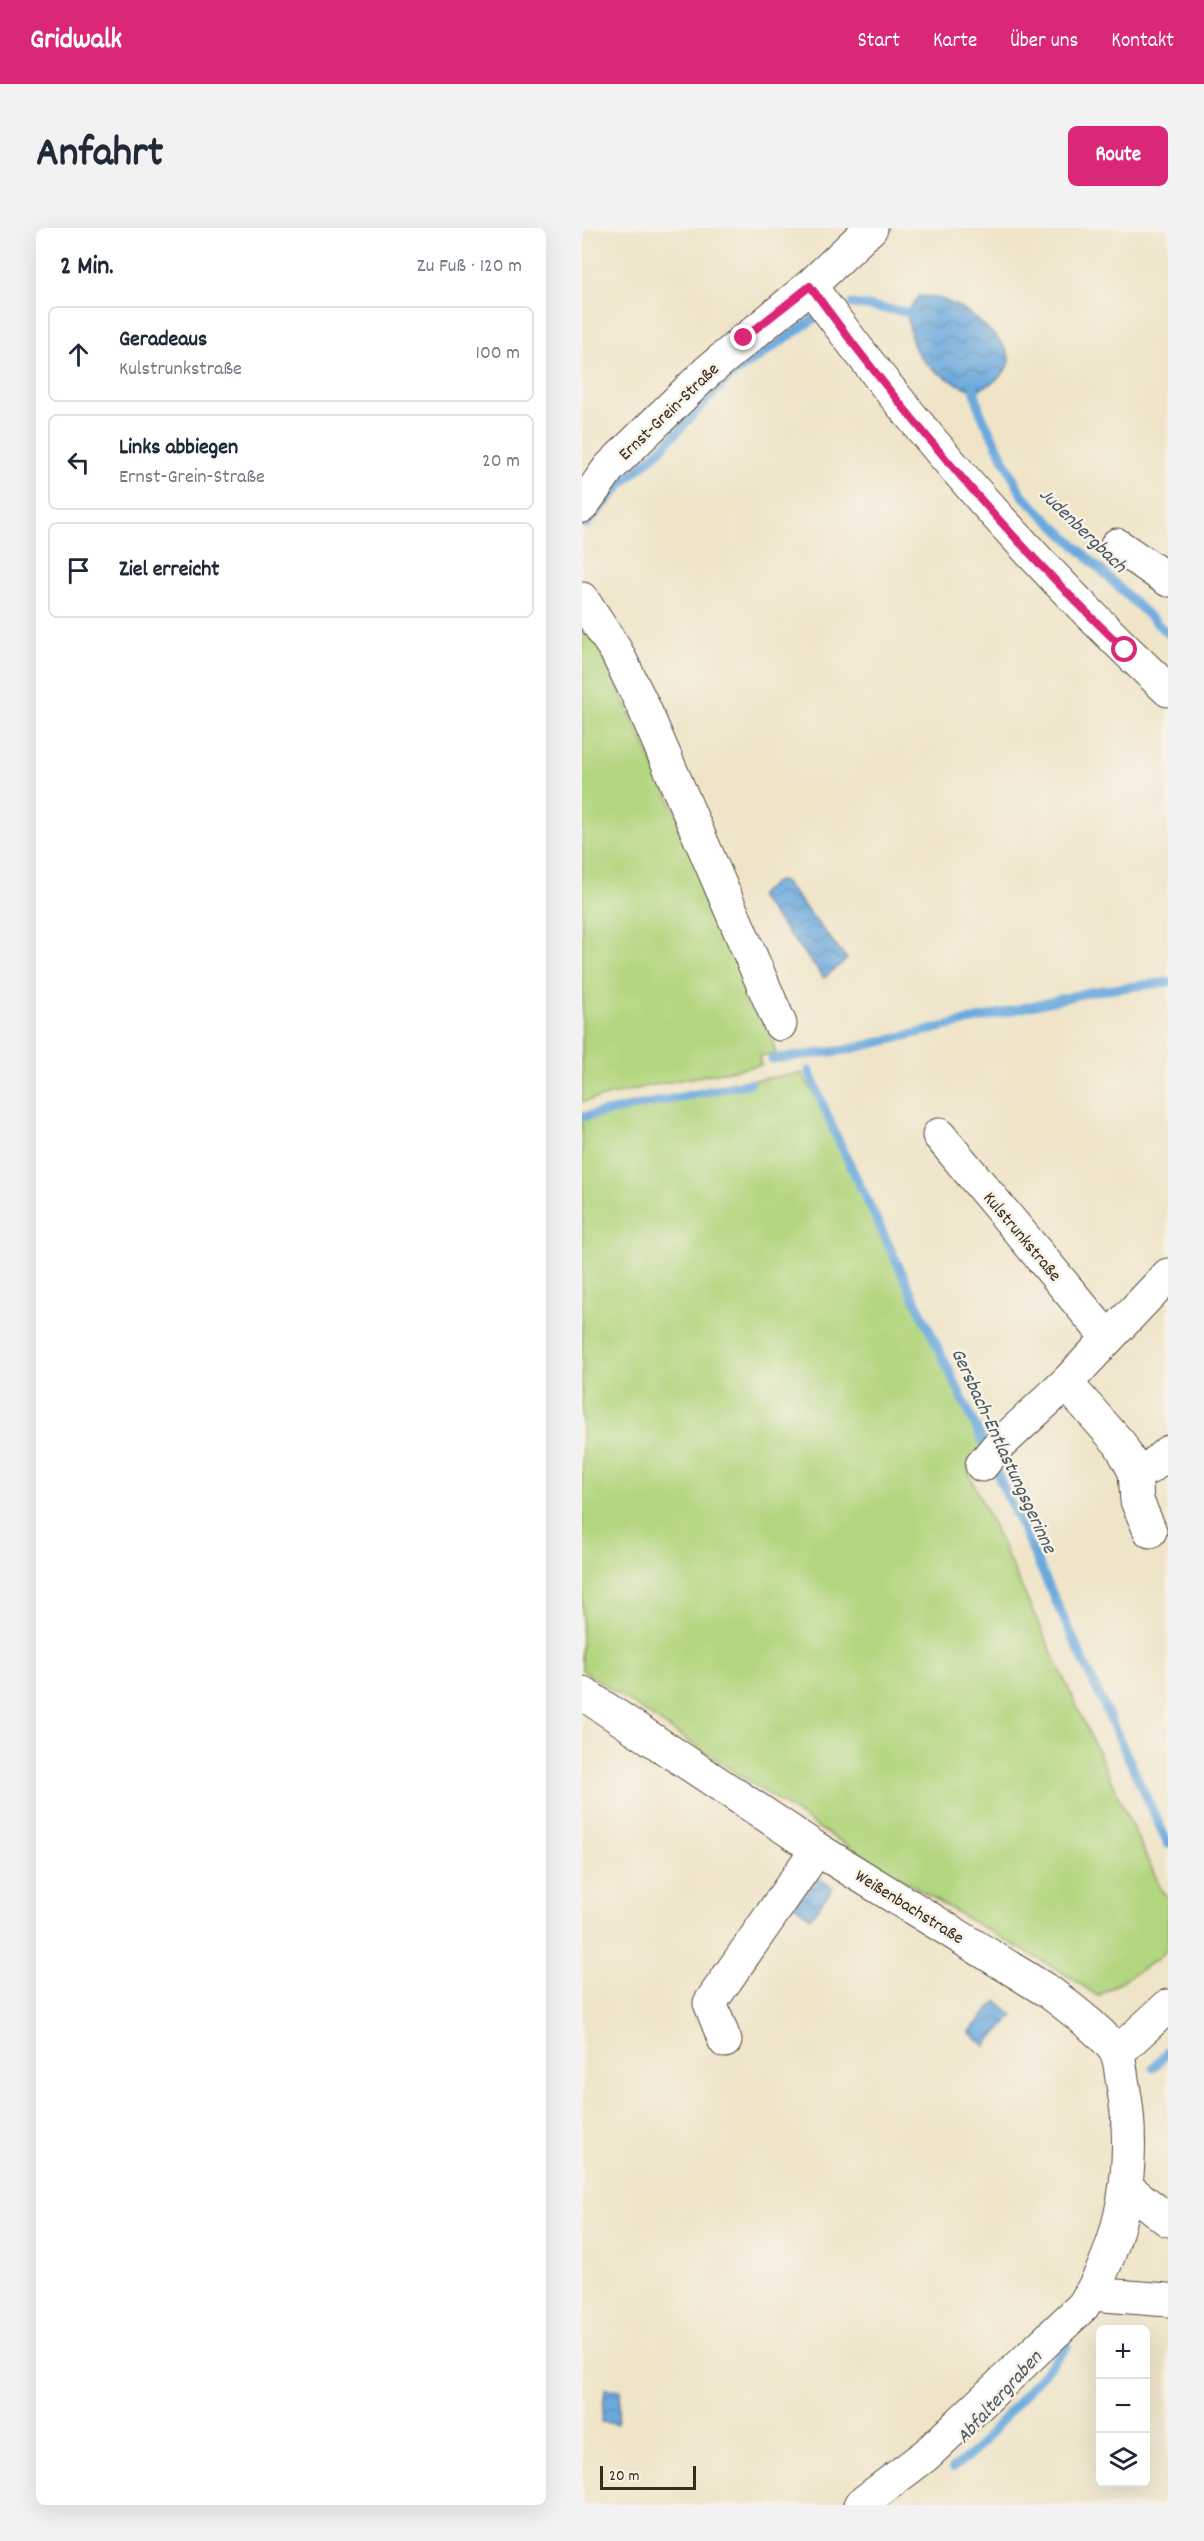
<!DOCTYPE html>
<html lang="de">
<meta charset="utf-8">
<style>
body{margin:0;font-family:Dekko,sans-serif;background:#f2f2f3;color:#1f2937}
.controls{position:absolute;right:18px;bottom:18px;display:grid;overflow:hidden;border-radius:9px;box-shadow:0 6px 24px #0002}
.controls button{width:54px;height:54px;display:grid;place-items:center;padding:0;border:0;border-bottom:2px solid #e0e1e3;background:#fff;color:#1f2937;font:30px sans-serif}
.scale{position:absolute;left:18px;bottom:15px;width:96px;box-sizing:border-box;padding-left:6px;border:3px solid #3b2a1e;border-top:0;font-size:16px;line-height:21px;white-space:nowrap;color:#3b2a1e;-webkit-text-stroke:4px #f7f3e8;paint-order:stroke}
.stop{position:absolute;width:18px;height:18px;margin:-14px;border:4px solid #db2777;border-radius:50%;background:#fff}
.stop.end{background:#db2777;border-color:#fff;box-shadow:0 2px 6px #0008}
.list{margin:0;padding:0;list-style:none}
h2{display:flex;justify-content:space-between;align-items:center;height:78px;margin:0;padding:0 24px;font-size:26px}
h2 small{font-size:20px;font-weight:400;color:#747a83}
.list li{display:grid;grid-template-columns:39px 1fr auto;gap:18px;align-items:center;box-sizing:border-box;height:96px;margin:0 12px 12px;padding:0 12px;border:2px solid #e0e1e3;border-radius:9px}
.list b{display:block;font-size:22px;white-space:nowrap}
.list p{margin:0;font-size:20px;white-space:nowrap;color:#747a83}
.list em{font-size:20px;font-style:normal;color:#747a83}
.icon{flex:none;width:33px;height:33px;fill:none;stroke:currentColor;stroke-width:2;stroke-linecap:round;stroke-linejoin:round}
.map{position:relative;flex:none;width:586px;height:2277px;overflow:hidden;border-radius:9px}
header{display:flex;align-items:center;gap:36px;box-sizing:border-box;height:84px;padding:0 30px;background:#db2777;color:#fff}
header strong{font-size:28px}
nav{display:flex;gap:33px;margin-inline-start:auto;font-size:21px}
.intro{display:flex;align-items:center;justify-content:space-between;box-sizing:border-box;height:144px;padding:0 36px}
h1{margin:0;font-size:42px}
.button{padding:15px 27px;border-radius:9px;background:#db2777;color:#fff;font-size:21px;font-weight:700}
main{display:flex;gap:36px;padding:0 36px}
aside{flex:1;background:#fff;border-radius:9px;box-shadow:0 6px 24px #0002}
.map>svg:first-child{display:block}
.grass{fill:#b2d67f;stroke:#76804e;stroke-width:1.5}
.water{fill:url(#water-waves);stroke:#526a7e;stroke-width:1.5}
.lines{fill:none;stroke-linecap:round;stroke-linejoin:round}
.stream{stroke:#6aa9dd;stroke-width:9}
.minor-casing{stroke:#564638;stroke-width:35}
.minor{stroke:#fff;stroke-width:33}
.route{stroke:#db2777;stroke-width:8}
.labels{text-anchor:middle;stroke-width:5;stroke-linejoin:round;paint-order:stroke}
.street-label{font-size:18px;fill:#3b2a1e;stroke:#f7f3e8}
.water-label{font-size:20px;font-style:italic;fill:#4b5661;stroke:#f7f3e8}
</style>
<header>
<strong>Gridwalk</strong>
<nav><a>Start</a><a>Karte</a><a>Über uns</a><a>Kontakt</a></nav>
</header>
<div class="intro"><h1>Anfahrt</h1><a class="button">Route</a></div>
<main>
<aside>
<h2>2 Min.<small>Zu Fuß · 120 m</small></h2>
<ul class="list">
<li><svg class="icon" aria-label="ahead" viewBox="0 0 24 24"><path d="M12 20V5M6 11l6-6 6 6"/></svg><div><b>Geradeaus</b><p>Kulstrunkstraße</p></div><em>100 m</em></li>
<li><svg class="icon" aria-label="left" viewBox="0 0 24 24"><path d="M17 20v-9H6M10 6l-5 5 5 5"/></svg><div><b>Links abbiegen</b><p>Ernst-Grein-Straße</p></div><em>20 m</em></li>
<li><svg class="icon" aria-label="arrive" viewBox="0 0 24 24"><path d="M6 21V4h12l-3 4 3 4H6"/></svg><div><b>Ziel erreicht</b></div></li>
</ul>
</aside>
<div class="map">
<svg width="586" height="2277" viewBox="0 0 586 2277">
<defs>
<pattern id="water-waves" width="16" height="10" patternUnits="userSpaceOnUse" patternTransform="scale(1.5)"><rect width="16" height="10" fill="#6aa9dd"/><path d="M0 5q4-4 8 0t8 0" fill="none" stroke="#588ab3"/></pattern>
</defs>
<rect width="100%" height="100%" fill="#f7f3e8"/>
<filter id="ink" filterUnits="userSpaceOnUse"><feTurbulence type="fractalNoise" baseFrequency=".0167" numOctaves="2"/><feDisplacementMap in="SourceGraphic" scale="12" xChannelSelector="R" yChannelSelector="G"/><feConvolveMatrix kernelMatrix="1 2 1 2 8 2 1 2 1" color-interpolation-filters="sRGB"/></filter>
<filter id="wash" filterUnits="userSpaceOnUse"><feTurbulence type="fractalNoise" baseFrequency=".008" numOctaves="4" result="noise"/><feDisplacementMap in="SourceGraphic" scale="24" xChannelSelector="R" yChannelSelector="G"/><feGaussianBlur stdDeviation="1.35" result="paint"/><feColorMatrix in="noise" values="0 0 0 0 0 0 0 0 0 0 0 0 0 0 0 0 0 1.4 0 .05"/><feComposite in="paint" operator="in"/></filter>
<g filter="url(#wash)">
<rect width="100%" height="100%" fill="#efe4c8"/>
<!-- grass -->
<g class="grass">
<polygon points="0,384 162,729 194,825 177,828 179,837 66,858 0,874"/>
<polygon points="220,845 251,901 404,1218 385,1241 580,1663 586,1670 586,1720 577,1730 516,1768 480,1744 386,1691 240,1602 0,1442 0,889 150,855"/>
</g>
<!-- water -->
<g class="water">
<path d="M337,68c14,0 25,3 36,9 14,7 57,40 54,56 -3,16 -21,25 -34,30 -19,-7 -45,-20 -57,-37 -8,-12 -9,-29 -11,-42z"/>
<polygon points="199,653 203,655 265,731 242,750 176,668 193,654"/>
<polygon points="233,1647 251,1660 229,1689 212,1677"/>
<polygon points="415,1773 431,1788 403,1818 387,1804"/>
<polygon points="23,2160 39,2162 35,2196 19,2194"/>
</g>
<g class="lines">
<!-- stream -->
<g class="stream">
<polyline points="270,76 325,84 336,89"/>
<polyline points="390,152 398,184 440,267 586,406"/>
<polyline points="4,296 45,251 78,222 147,149 232,91"/>
<polyline points="190,831 264,822 508,764 586,754"/>
<polyline points="227,843 251,901 405,1222"/>
<polyline points="0,889 169,855"/>
<polyline points="410,1235 586,1616"/>
<polyline points="571,1840 586,1823"/>
<polyline points="371,2240 393,2223 486,2117"/>
</g>
</g>
</g>
<g filter="url(#ink)">
<g class="lines">
<defs>
<g id="minor">
<path d="M228,58c108,147 225,280 358,404"/>
<polyline points="0,278 27,240 125,144 228,58 289,0"/>
<polyline points="535,317 586,352"/>
<polyline points="0,371 34,423 62,480 198,796"/>
<polyline points="357,907 525,1109"/>
<polyline points="484,1155 538,1216 553,1244 555,1273 568,1303"/>
<polyline points="400,1237 415,1219 484,1155 586,1047"/>
<polyline points="553,1244 569,1239 586,1224"/>
<path d="M0,1465l235,156 232,143c16,12 60,45 68,62 4,9 4,22 6,31 14,74 1,158 -40,221l-157,149 -66,50"/>
<polyline points="143,1813 128,1775 235,1621"/>
<polyline points="535,1825 586,1778"/>
<polyline points="545,1960 586,1992"/>
<polyline points="509,2066 586,2072"/>
</g>
</defs>
<!-- minor casing -->
<use href="#minor" class="minor-casing"/>
<!-- minor -->
<use href="#minor" class="minor"/>
</g>
</g>
<g class="lines" filter="url(#ink)">
<!-- route -->
<path class="route" d="M162,110l66,-52c95,130 199,253 315,364"/>
</g>
<g class="labels">
<!-- street labels -->
<g class="street-label">
<text transform="translate(86 183) rotate(-44)" y="6">Ernst-Grein-Straße</text>
<text transform="translate(441 1008) rotate(50)" y="6">Kulstrunkstraße</text>
<text transform="translate(328 1678) rotate(32)" y="6">Weißenbachstraße</text>
</g>
<!-- water labels -->
<g class="water-label">
<text transform="translate(502 301) rotate(44)" y="7">Judenbergbach</text>
<text transform="translate(423 1222) rotate(65)" y="7">Gersbach-Entlastungsgerinne</text>
<text transform="translate(416 2168) rotate(-48)" y="7">Abfaltergraben</text>
</g>
</g>
</svg>
<div class="controls">
<button>+</button>
<button>−</button>
<button><svg class="icon" aria-label="layers" viewBox="0 0 24 24"><path d="M12 4l9 5-9 5-9-5zM3 14l9 5 9-5"/></svg></button>
</div>
<div class="scale">20 m</div>
<div class="stop" style="left:543px;top:422px"></div>
<div class="stop end" style="left:162px;top:110px"></div>
</div>
</main>
